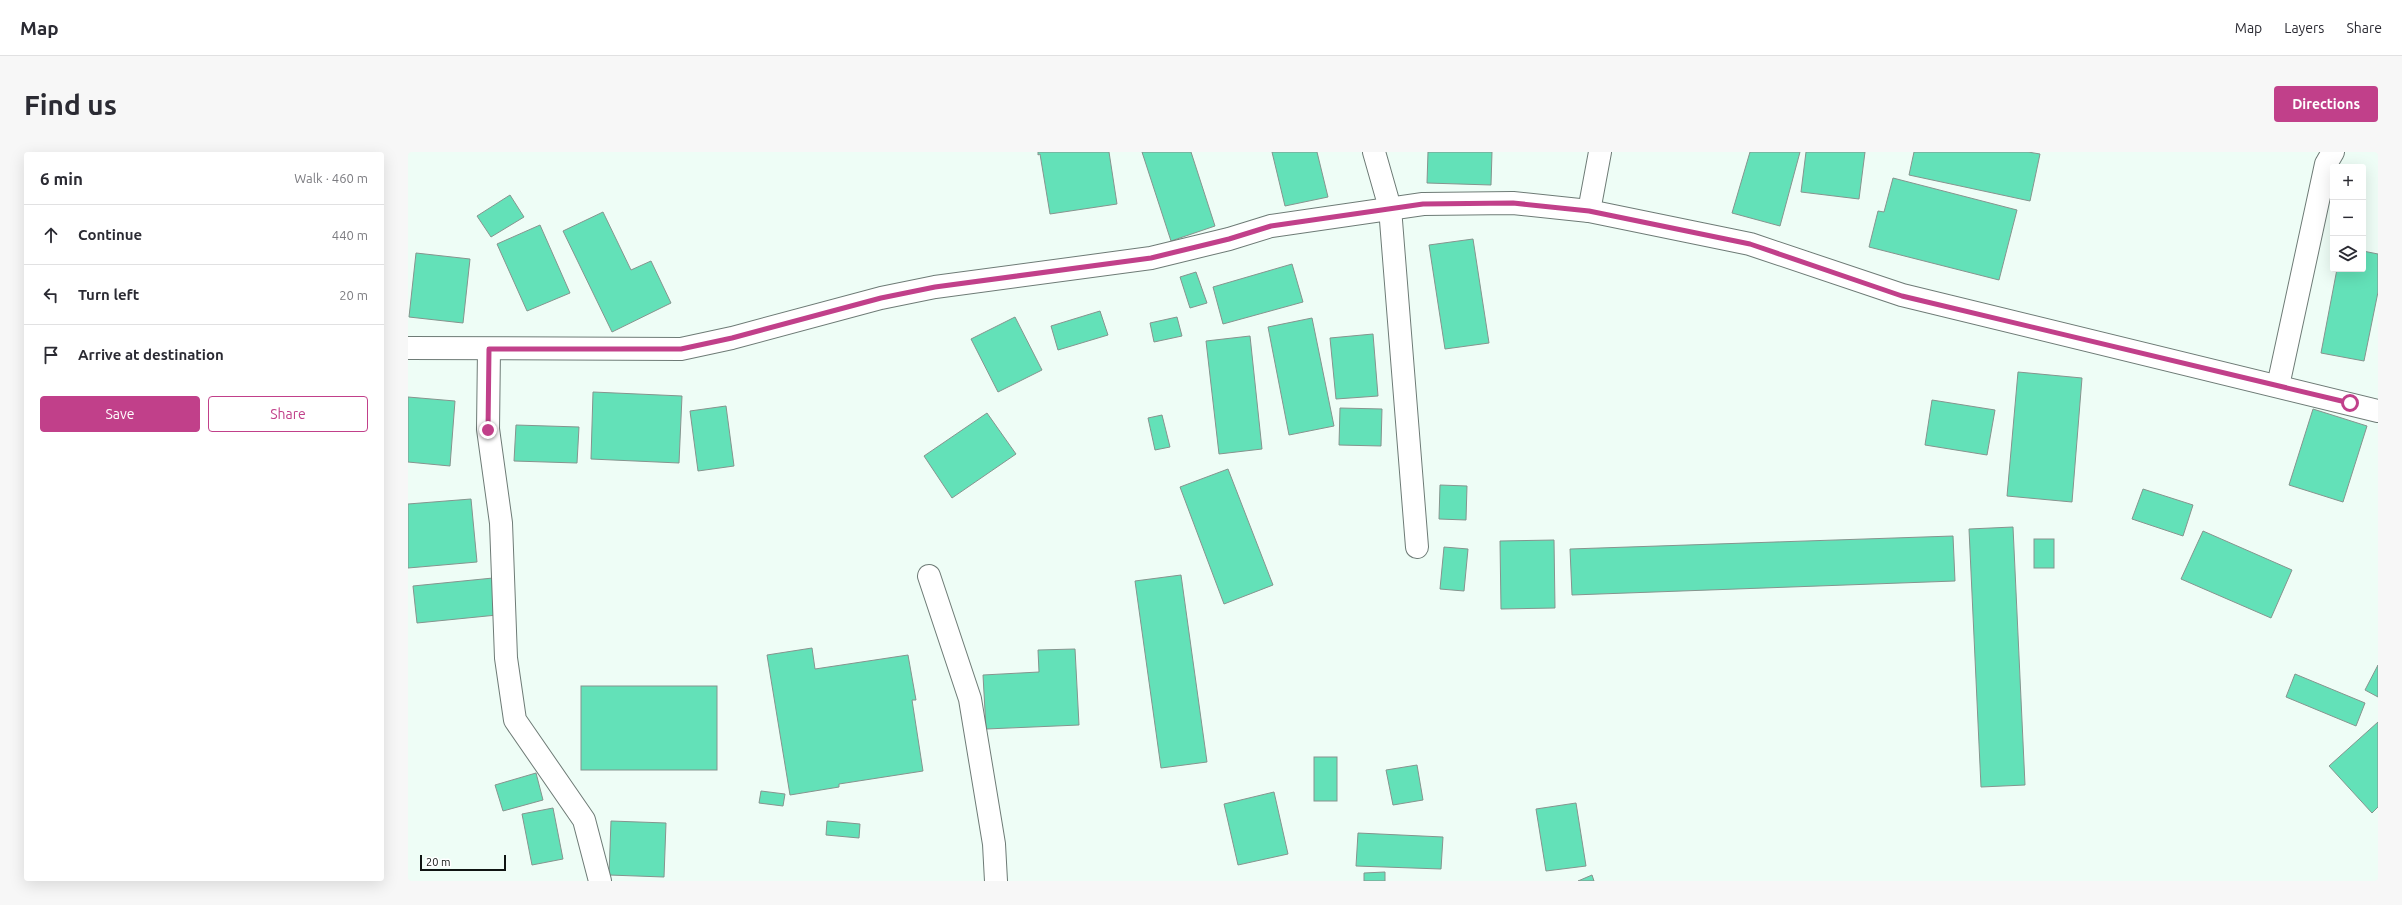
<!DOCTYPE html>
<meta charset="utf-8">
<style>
body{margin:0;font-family:Ubuntu,sans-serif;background:#f7f7f7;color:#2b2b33}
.controls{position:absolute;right:12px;top:12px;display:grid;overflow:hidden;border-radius:4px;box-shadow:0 4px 16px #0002}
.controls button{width:36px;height:36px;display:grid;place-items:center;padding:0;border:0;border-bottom:1px solid #e1e1e2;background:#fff;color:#2b2b33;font:20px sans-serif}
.scale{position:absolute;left:12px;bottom:10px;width:86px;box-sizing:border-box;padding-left:4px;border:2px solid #0f1412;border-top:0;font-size:11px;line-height:14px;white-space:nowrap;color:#0f1412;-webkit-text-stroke:3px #fff;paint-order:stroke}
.stop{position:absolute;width:12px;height:12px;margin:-9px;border:3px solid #c1408a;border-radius:50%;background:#fff}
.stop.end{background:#c1408a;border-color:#fff;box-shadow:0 1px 4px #0008}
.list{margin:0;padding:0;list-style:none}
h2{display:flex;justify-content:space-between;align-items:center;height:52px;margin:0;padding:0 16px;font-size:17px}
h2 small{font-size:13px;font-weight:400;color:#7c7c81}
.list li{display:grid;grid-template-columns:26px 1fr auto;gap:12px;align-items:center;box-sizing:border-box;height:60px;padding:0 16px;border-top:1px solid #e1e1e2}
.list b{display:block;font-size:15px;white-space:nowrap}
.list em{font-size:13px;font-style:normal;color:#7c7c81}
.actions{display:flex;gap:8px;padding:12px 16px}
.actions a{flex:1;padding:9px 0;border:1px solid #c1408a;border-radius:4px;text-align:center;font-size:14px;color:#c1408a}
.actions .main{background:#c1408a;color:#fff}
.icon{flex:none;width:22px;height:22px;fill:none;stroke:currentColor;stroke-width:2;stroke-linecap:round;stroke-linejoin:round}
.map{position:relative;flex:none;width:1970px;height:729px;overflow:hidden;border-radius:4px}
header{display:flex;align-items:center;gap:24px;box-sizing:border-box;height:56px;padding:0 20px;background:#fff;border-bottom:1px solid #e1e1e2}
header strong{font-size:19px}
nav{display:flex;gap:22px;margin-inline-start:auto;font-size:14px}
.intro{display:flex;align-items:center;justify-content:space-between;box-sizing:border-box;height:96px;padding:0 24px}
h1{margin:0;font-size:28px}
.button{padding:10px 18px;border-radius:4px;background:#c1408a;color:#fff;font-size:14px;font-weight:700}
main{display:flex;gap:24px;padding:0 24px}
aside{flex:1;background:#fff;border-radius:4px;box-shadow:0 4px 16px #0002}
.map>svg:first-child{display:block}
.building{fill:#63e1b8;stroke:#86948e}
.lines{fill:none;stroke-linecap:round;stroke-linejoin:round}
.minor-casing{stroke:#6e7b76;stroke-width:24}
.minor{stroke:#fff;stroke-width:22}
.route{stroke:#c1408a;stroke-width:5}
</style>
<header>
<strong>Map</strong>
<nav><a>Map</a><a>Layers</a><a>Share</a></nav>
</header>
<div class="intro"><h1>Find us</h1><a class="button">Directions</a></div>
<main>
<aside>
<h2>6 min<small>Walk · 460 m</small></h2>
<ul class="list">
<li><svg class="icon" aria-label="ahead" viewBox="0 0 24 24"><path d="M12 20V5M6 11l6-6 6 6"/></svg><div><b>Continue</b></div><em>440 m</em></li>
<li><svg class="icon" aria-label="left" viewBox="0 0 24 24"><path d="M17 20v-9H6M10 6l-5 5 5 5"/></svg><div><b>Turn left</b></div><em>20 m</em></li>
<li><svg class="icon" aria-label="arrive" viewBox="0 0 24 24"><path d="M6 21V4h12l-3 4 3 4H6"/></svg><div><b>Arrive at destination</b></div></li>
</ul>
<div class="actions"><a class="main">Save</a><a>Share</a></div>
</aside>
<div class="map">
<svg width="1970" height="729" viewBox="0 0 1970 729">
<rect width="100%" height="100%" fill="#eefdf6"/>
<!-- building -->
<g class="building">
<polygon points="630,0 701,0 709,52 642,62 632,2 630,3"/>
<polygon points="734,0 783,0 807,74 763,89"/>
<polygon points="864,0 909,0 920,45 877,54"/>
<polygon points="1020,0 1084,0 1083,33 1019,31"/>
<polygon points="1342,0 1392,0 1372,74 1324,61"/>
<polygon points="1398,0 1457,0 1451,47 1393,40"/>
<polygon points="1506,0 1620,0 1632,2 1622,49 1501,23"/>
<polygon points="1485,26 1609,58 1591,128 1461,95 1470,59 1476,60"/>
<polygon points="102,43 116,65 83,85 69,64"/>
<polygon points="195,60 223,118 243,109 263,151 204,180 155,79"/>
<polygon points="132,73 162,141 119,159 89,92"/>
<polygon points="1065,87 1081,191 1037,197 1021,93"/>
<polygon points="1955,99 1970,102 1970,140 1956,209 1913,201 1929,117 1955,117"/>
<polygon points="8,101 62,107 55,171 1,165"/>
<polygon points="884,112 895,150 815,172 805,135"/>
<polygon points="788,120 799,151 782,156 772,125"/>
<polygon points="692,159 700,183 650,198 643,174"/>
<polygon points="607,165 634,218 590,240 563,187"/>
<polygon points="769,165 774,184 746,190 742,171"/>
<polygon points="904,166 926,274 881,283 860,175"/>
<polygon points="965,182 970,244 928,247 922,186"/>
<polygon points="842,184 854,297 811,302 798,189"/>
<polygon points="1610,220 1674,226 1664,350 1599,344"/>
<polygon points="185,240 274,244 271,311 183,307"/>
<polygon points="0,245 47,249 42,314 0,310"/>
<polygon points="1524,248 1587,258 1579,303 1517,293"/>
<polygon points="318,254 326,314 290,319 282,259"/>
<polygon points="932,256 974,257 973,294 931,293"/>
<polygon points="1905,257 1959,274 1935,350 1881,333"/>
<polygon points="579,261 608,302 544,346 516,304"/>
<polygon points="754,263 762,295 747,298 740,266"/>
<polygon points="108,273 171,275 169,311 106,309"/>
<polygon points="820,317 865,433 816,452 772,335"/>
<polygon points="1032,333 1059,334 1058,368 1031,367"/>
<polygon points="1735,337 1785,353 1775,384 1724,367"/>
<polygon points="63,347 69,410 0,416 0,352"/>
<polygon points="1605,375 1617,633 1573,635 1561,377"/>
<polygon points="1795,379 1884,418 1863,466 1773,427"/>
<polygon points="1545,384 1547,429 1164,443 1162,397"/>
<rect x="1626" y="387" width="20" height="29"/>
<polygon points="1146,388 1147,456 1093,457 1092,389"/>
<polygon points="1036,395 1060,397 1056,439 1032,437"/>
<polygon points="773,423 799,610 753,616 727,429"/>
<polygon points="85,426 89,463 9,471 5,434"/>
<polygon points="404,496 407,517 500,503 508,548 504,548 515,619 431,632 431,635 382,643 359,503"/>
<polygon points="667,497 671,573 578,577 575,523 631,520 630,498"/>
<polygon points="1970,513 1970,545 1957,538"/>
<polygon points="1887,522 1957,551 1948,574 1878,545"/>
<rect x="173" y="534" width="136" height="84"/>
<polygon points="1970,570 1970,655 1964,661 1921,614"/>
<rect x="906" y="605" width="23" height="44"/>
<polygon points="1009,613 1015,648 985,653 978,618"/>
<polygon points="128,621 135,648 95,659 87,633"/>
<polygon points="353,639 377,642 375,654 351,651"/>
<polygon points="866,640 880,702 830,713 816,652"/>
<polygon points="1168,651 1178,714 1138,719 1128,657"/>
<polygon points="145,656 155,707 124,713 114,662"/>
<polygon points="203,669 258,671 256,725 201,723"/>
<polygon points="419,669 452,672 451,686 418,683"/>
<polygon points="950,681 1035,685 1033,717 948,714"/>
<polygon points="977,720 977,729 956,729 956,721"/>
<polygon points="1184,723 1186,729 1170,729"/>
</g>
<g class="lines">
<defs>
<g id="minor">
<polyline points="966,0 982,56 1009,395"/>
<polyline points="1181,59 1192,0"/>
<polyline points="0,196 273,197 324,186 473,146 527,135 743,106 821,87 863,74 1015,52 1105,51 1181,59 1342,92 1494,143 1970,259"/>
<polyline points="81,197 80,277 93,371 98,506 107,568 176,668 192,729"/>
<polyline points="1870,234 1918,12 1925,0"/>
<polyline points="521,424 562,547 586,692 588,729"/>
</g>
</defs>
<!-- minor casing -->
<use href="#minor" class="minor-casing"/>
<!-- minor -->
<use href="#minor" class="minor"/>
</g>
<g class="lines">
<!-- route -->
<polyline class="route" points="80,278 81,197 273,197 324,186 473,146 527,135 743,106 821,87 863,74 1015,52 1105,51 1181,59 1342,92 1494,144 1942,251"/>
</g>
</svg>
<div class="controls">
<button>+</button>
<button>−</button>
<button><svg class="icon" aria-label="layers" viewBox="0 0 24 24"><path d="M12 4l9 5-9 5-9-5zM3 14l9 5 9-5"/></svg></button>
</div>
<div class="scale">20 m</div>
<div class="stop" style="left:1942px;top:251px"></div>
<div class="stop end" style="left:80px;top:278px"></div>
</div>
</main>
